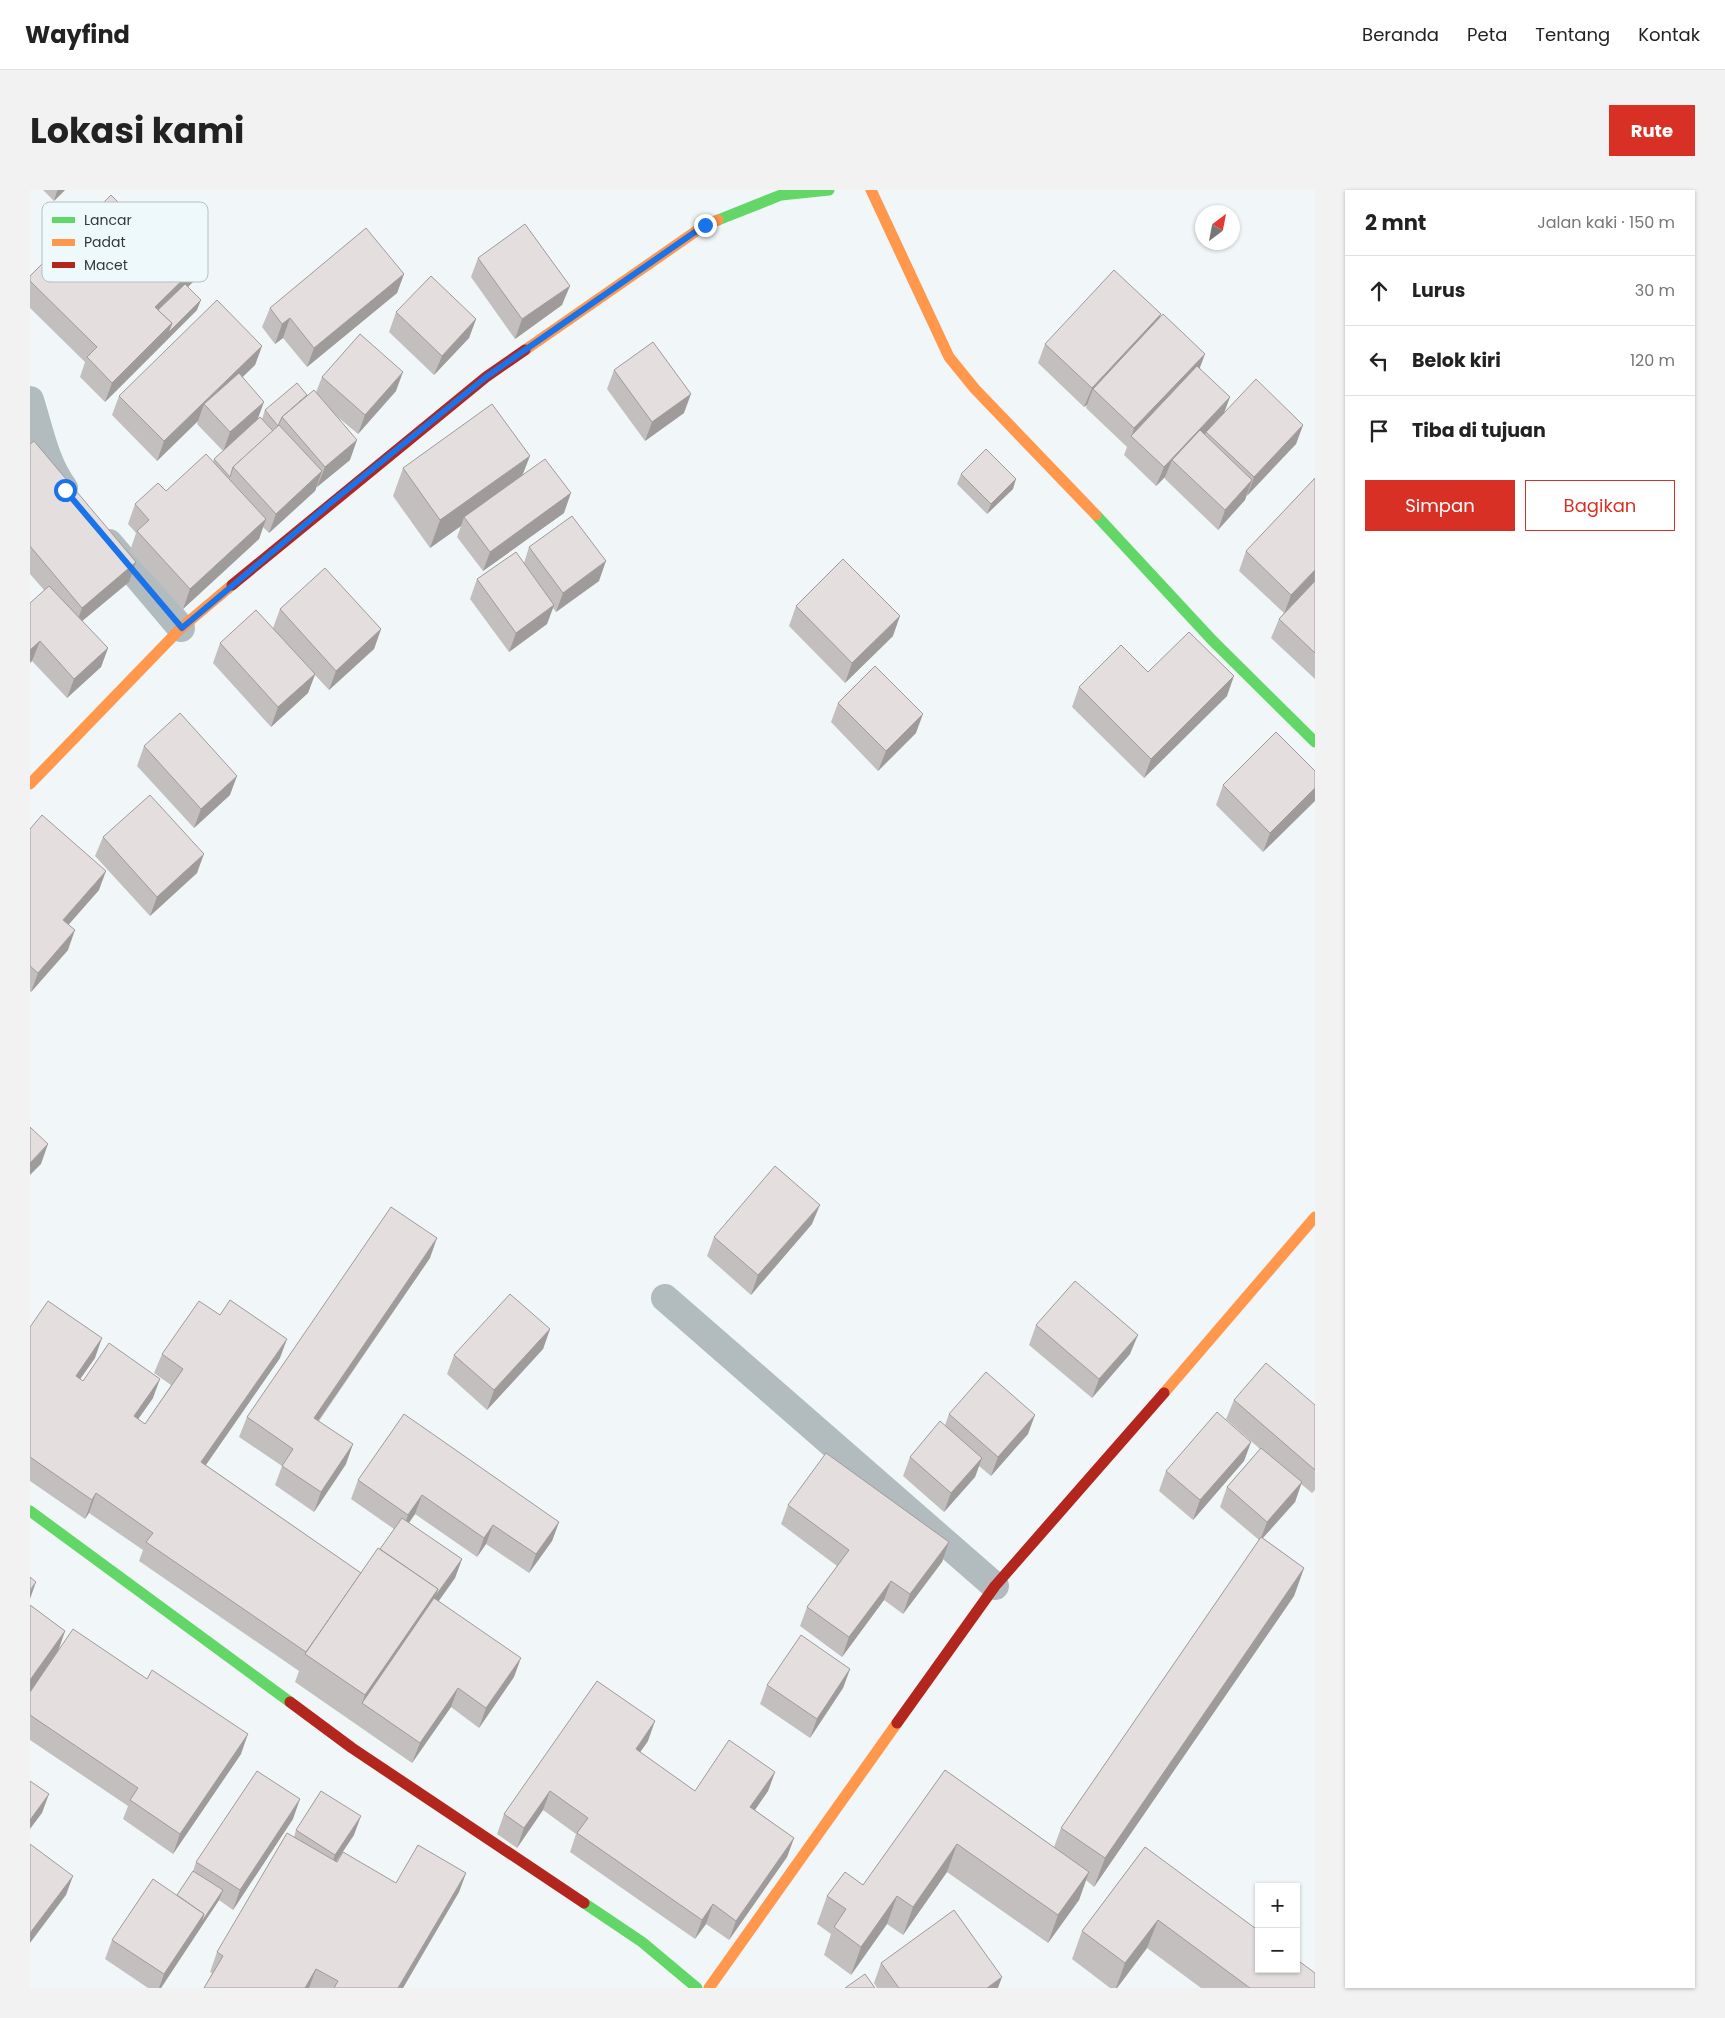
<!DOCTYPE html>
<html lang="id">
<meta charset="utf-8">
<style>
body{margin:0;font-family:Poppins,sans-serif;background:#f2f2f2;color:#222}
.controls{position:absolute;right:15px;bottom:15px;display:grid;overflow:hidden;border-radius:0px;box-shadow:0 1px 4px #0004}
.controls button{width:45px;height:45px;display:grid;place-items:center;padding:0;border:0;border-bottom:1px solid #e0e0e0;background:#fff;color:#222;font:25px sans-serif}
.compass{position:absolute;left:1165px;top:15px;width:45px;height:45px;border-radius:50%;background:#fff;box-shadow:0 1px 4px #0004;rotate:32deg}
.stop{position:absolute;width:15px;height:15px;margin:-11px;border:4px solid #1a73e8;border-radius:50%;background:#fff}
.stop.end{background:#1a73e8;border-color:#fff;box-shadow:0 1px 5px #0008}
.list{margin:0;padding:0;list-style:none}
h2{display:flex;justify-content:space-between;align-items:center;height:65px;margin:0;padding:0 20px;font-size:21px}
h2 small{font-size:16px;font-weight:400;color:#767676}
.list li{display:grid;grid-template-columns:32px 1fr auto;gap:15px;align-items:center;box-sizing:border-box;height:70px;padding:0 20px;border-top:1px solid #e0e0e0}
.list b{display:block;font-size:19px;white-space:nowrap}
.list em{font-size:16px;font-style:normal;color:#767676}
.actions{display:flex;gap:10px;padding:15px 20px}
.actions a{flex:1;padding:11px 0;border:1px solid #d93025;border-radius:0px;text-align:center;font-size:18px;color:#d93025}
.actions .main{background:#d93025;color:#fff}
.icon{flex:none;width:28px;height:28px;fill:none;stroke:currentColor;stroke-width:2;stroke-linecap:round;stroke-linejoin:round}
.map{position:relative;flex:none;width:1285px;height:1798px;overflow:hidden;border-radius:0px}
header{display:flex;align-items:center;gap:30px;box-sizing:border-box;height:70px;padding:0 25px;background:#fff;border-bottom:1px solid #e0e0e0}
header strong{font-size:24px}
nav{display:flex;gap:28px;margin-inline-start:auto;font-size:18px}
.intro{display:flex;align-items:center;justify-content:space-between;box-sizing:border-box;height:120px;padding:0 30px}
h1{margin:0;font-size:35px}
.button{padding:12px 22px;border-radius:0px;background:#d93025;color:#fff;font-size:18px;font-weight:700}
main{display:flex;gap:30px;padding:0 30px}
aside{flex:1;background:#fff;border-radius:0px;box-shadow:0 1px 4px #0004}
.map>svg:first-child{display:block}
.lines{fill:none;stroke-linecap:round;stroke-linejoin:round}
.street{stroke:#b2bcbe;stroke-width:28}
.fast{stroke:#63d668;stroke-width:11}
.slow{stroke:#ff974d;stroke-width:11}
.jam{stroke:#b3261e;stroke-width:11}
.wall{fill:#c4bfbf}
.shaded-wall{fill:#a09b9b}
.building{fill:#e4dede;stroke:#a09b9b}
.route{stroke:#1a73e8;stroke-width:6}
.key{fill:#eef9fb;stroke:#b6bfc0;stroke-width:1}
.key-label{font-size:14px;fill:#333737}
</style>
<header>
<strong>Wayfind</strong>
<nav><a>Beranda</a><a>Peta</a><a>Tentang</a><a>Kontak</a></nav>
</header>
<div class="intro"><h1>Lokasi kami</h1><a class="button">Rute</a></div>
<main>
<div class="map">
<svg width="1285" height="1798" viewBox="0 0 1285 1798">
<rect width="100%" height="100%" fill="#f1f7f8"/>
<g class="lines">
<!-- street -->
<g class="street">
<path d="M0,210c10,31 15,62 34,88"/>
<polyline points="79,353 151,438"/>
<polyline points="635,1108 965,1396"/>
</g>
<!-- fast -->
<g class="fast">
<polyline points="688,30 751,5 799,0"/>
<polyline points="1066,325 1182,450 1285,552"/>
<polyline points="0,1321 260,1512"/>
<polyline points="554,1713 612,1752 667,1798"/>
</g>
<!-- slow -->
<g class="slow">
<polyline points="841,0 919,167 945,199 1066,325"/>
<polyline points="495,160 675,35 688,30"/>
<polyline points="0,594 151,438 202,395"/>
<polyline points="1134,1203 1285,1027"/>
<polyline points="679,1798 867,1533"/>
</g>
<!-- jam -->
<g class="jam">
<polyline points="202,395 456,187 495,160"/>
<polyline points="260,1512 322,1558 554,1713"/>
<polyline points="867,1533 965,1396 1134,1203"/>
</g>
</g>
<!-- wall -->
<g class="wall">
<polygon points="13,0 35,0 24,11"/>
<polygon points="177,32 169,52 167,54 171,84 158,97 167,120 75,212 50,187 55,172 0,118 0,86 129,54"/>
<polygon points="448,68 532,115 485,149 441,87"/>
<polygon points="374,84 367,103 277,177 253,148 245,154 232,137 240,118"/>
<polygon points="366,122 446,129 439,148 404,185 359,142"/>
<polygon points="1130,128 1170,178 1194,224 1273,235 1266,254 1216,306 1215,310 1188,340 1135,289 1135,287 1126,296 1094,265 1097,257 1056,218 1057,215 1054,217 1008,173 1015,154"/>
<polygon points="232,156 225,175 212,187 228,229 232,229 235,220 286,202 292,187 366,201 328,244 304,224 320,270 287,297 287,296 285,301 239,343 233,337 229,349 153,419 100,361 106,343 98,334 105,314 136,301 183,272 184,269 193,261 167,234 168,231 127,271 82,225 89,206"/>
<polygon points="584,180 654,223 615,251 577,199"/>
<polygon points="0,254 106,372 99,392 52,431 78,458 71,477 37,508 2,471 14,400 0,384"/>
<polygon points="373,278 493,285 534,323 453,381 427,347 431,336 400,358 363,306"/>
<polygon points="931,284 983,299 957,324 927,294"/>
<polygon points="1285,288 1285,489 1241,448 1249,429 1254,423 1209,381 1216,361"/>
<polygon points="499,357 569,391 526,422 523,418 517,434 479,462 440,409 447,389 494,373"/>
<polygon points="766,416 863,446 815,493 759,436"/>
<polygon points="250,419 351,439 344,459 299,500 285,485 278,503 241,537 183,473 190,453 243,438"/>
<polygon points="1118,482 1197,506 1114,588 1042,517 1049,497"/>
<polygon points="808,513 886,543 848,581 801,532"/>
<polygon points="114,556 200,605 164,638 107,576"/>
<polygon points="1285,581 1233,662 1186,615 1193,595"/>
<polygon points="0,639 69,700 38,735 38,760 1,802 0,801"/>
<polygon points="73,647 167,683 120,726 65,666"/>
<polygon points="782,1034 721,1105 677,1066 684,1047"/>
<polygon points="400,1068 289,1231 316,1274 284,1322 245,1295 252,1276 209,1247 217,1227"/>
<polygon points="1006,1135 1100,1164 1062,1208 999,1155"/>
<polygon points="0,1137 65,1168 50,1189 53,1191 123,1208 108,1229 115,1234 141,1195 124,1183 132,1164 250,1168 176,1275 331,1383 350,1359 364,1339 321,1309 328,1290 529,1332 522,1351 499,1383 456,1354 447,1367 385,1324 379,1333 432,1369 425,1388 409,1411 484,1487 449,1538 421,1517 382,1573 265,1492 269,1481 109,1371 113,1360 59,1323 55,1329 0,1291"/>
<polygon points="520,1139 513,1159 457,1220 417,1184 424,1165"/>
<polygon points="1204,1210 1285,1215 1285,1300 1282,1303 1271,1294 1265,1312 1233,1348 1274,1378 1264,1406 1064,1697 1056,1690 1049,1710 1018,1753 917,1682 873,1745 857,1734 821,1785 794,1765 801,1744 787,1734 797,1706 833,1695 915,1580 1024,1657 1031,1638 1229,1350 1190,1317 1197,1297 1230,1259 1196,1229"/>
<polygon points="919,1224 998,1244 961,1286 949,1276 945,1287 914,1322 873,1286 880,1267 915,1235"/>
<polygon points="1221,1252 1214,1271 1163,1330 1129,1301 1136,1281"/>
<polygon points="758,1315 919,1352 912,1372 873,1424 854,1410 812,1467 770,1436 777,1417 807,1376 751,1334"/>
<polygon points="0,1415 35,1441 28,1462 211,1564 143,1664 93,1629 98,1616 0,1550"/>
<polygon points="820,1479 813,1498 780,1548 730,1514 737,1495"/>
<polygon points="618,1551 610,1562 665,1601 745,1582 738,1601 725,1620 764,1648 757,1667 699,1750 676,1734 665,1749 540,1662 546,1644 513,1620 487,1658 467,1644 474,1624"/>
<polygon points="263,1629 203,1720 189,1710 131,1798 118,1798 75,1769 82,1750 147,1705 163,1681 166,1672"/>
<polygon points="266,1640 324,1645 306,1671 366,1693 436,1683 429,1702 373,1798 174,1798 182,1783 180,1782 187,1762 264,1647"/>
<polygon points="1115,1657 1285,1798 1171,1798 1117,1758 1087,1798 1080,1798 1042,1769 1052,1741"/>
<polygon points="851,1773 968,1798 847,1798 844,1793"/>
</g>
<!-- shaded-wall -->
<g class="shaded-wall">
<polygon points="28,0 35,0 24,11 27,1"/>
<polygon points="177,32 169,52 154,67 161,48"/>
<polygon points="178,65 171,84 125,129 125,117"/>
<polygon points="374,84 367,103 277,177 284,158"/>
<polygon points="540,96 532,115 485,149 492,129"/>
<polygon points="171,110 167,120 75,212 82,193 142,133"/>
<polygon points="1131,124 1124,143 1063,199 1057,215 1054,217 1062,198"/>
<polygon points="260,128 253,148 245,154 252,134"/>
<polygon points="446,129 439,148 404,185 412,166"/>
<polygon points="232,156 225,175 179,220 174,214 168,231 127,271 134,251"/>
<polygon points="1175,164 1168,183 1102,246 1104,238"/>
<polygon points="373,182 366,201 328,244 335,225"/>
<polygon points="661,204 654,223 615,251 622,232"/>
<polygon points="1200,207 1193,226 1176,242 1175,244 1147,275 1142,270 1135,287 1126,296 1134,277"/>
<polygon points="234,212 227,231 193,262 200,242"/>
<polygon points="1273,235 1266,254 1217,306 1224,287"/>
<polygon points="327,250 320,270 287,297 295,277"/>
<polygon points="500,266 489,294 434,327 431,336 400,358 410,330"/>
<polygon points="292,281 285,301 239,343 246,324"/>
<polygon points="986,289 983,299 957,324 961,314"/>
<polygon points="1222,290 1215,310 1188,340 1195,320"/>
<polygon points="541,303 534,323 453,381 460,362"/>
<polygon points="236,329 229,349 153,419 160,399"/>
<polygon points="576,371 569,391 526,422 533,403"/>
<polygon points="106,372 99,392 45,437 52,418"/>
<polygon points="1285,380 1285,392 1254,424 1261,405"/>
<polygon points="524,415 517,434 479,462 486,443"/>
<polygon points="870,426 863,446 815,493 822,473"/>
<polygon points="351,439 344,459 299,500 306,481"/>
<polygon points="10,451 2,471 0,473 0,460"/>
<polygon points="78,458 71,477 37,508 44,489"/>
<polygon points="285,484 278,503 241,537 248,517"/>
<polygon points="1204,486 1197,506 1114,588 1121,569"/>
<polygon points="893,524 886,543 848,581 856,561"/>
<polygon points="207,586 200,605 164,638 171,619"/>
<polygon points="1285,598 1285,611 1233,662 1240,643"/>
<polygon points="174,664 167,683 120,726 127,707"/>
<polygon points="76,681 69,700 26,749 33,730"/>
<polygon points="45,740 38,760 1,802 8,783"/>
<polygon points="18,954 11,974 0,985 0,973"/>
<polygon points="790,1015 782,1034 721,1105 728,1085"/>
<polygon points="407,1048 400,1068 277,1247 284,1228"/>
<polygon points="520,1139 513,1159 457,1220 464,1200"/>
<polygon points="1108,1145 1100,1164 1062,1208 1069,1189"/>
<polygon points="72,1148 65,1168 39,1205 46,1186"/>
<polygon points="257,1149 250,1168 164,1292 171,1272"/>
<polygon points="130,1189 123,1208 97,1245 104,1226"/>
<polygon points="1005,1225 998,1244 961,1286 968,1267"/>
<polygon points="1221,1252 1214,1271 1163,1330 1170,1310"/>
<polygon points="323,1254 316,1274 284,1322 291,1302"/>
<polygon points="952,1268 945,1287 914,1322 921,1303"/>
<polygon points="1272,1292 1265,1312 1230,1351 1237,1332"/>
<polygon points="66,1303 59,1323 55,1329 62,1310"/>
<polygon points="392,1305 385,1324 371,1344 378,1325"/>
<polygon points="529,1332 522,1351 499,1383 506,1364"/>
<polygon points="463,1335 456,1354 447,1367 454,1348"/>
<polygon points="919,1352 912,1372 873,1424 880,1404"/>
<polygon points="432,1369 425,1388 397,1427 404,1408"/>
<polygon points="1274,1378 1264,1406 1064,1697 1075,1668"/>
<polygon points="861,1391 854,1410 812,1467 819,1447"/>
<polygon points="6,1392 0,1409 0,1401"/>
<polygon points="408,1399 397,1427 332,1513 335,1505"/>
<polygon points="35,1441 25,1469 0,1504 0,1490"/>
<polygon points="491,1468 484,1487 449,1538 456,1518"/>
<polygon points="820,1479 813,1498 780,1548 787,1529"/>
<polygon points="428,1498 421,1517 382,1573 390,1553"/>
<polygon points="625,1531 618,1551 599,1578 606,1559"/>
<polygon points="218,1544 211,1564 143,1664 150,1644"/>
<polygon points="745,1582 738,1601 713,1637 720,1617"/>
<polygon points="520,1601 513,1620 487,1658 494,1638"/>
<polygon points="19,1604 12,1623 0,1639 0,1630"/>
<polygon points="270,1609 263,1629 203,1720 210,1700"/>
<polygon points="331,1626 324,1645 298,1684 305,1665"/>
<polygon points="764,1648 757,1667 699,1750 706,1731"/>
<polygon points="927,1654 917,1682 873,1745 883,1717"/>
<polygon points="1059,1682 1049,1710 1018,1753 1028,1725"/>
<polygon points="436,1683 429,1702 373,1798 368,1798"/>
<polygon points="43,1686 36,1705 0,1753 0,1743"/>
<polygon points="193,1700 189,1710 131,1798 129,1798 134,1784 174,1724"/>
<polygon points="867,1706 857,1734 821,1785 831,1757"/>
<polygon points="683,1714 676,1734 665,1749 672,1730"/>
<polygon points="1128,1730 1117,1758 1087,1798 1086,1798 1095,1773"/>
<polygon points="286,1779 279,1798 275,1798"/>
<polygon points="972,1787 968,1798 957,1798"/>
</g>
<!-- building -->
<g class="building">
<polygon points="81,5 129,54 163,19 177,32 161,48 178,65 125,117 142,133 82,193 57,167 67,157 0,91 0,86"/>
<polygon points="495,34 540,96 492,129 448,68"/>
<polygon points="336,38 374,84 284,158 260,128 252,134 240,118"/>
<polygon points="1084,80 1131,124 1062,198 1015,154"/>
<polygon points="401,86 446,129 412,166 366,122"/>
<polygon points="155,94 171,110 138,143 142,133 128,120"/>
<polygon points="187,110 232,156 134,251 89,206"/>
<polygon points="1133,124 1175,164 1104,238 1063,199"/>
<polygon points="330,144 373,182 335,225 292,187"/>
<polygon points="623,152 661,204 622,232 584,180"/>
<polygon points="1167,176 1200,207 1134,277 1101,246"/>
<polygon points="209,183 234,212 200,242 174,214"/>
<polygon points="1226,189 1273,235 1224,287 1176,242"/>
<polygon points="267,193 277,205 252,227 248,236 235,220"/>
<polygon points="284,200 327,250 295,277 252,227"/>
<polygon points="462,214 500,266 410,330 373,278"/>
<polygon points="230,227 243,241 203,277 200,287 184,269"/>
<polygon points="249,235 292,281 246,324 203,277"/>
<polygon points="1170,240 1222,290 1195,320 1142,270"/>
<polygon points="4,251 106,372 52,418 0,356 0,254"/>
<polygon points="956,259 986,289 961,314 931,284"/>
<polygon points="176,264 236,329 160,399 107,341 119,330 105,314 128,293 136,301"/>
<polygon points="515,269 541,303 460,362 434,327"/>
<polygon points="1285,288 1285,380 1261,405 1216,361"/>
<polygon points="542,326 576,371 533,403 499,357"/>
<polygon points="486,362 524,415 486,443 447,389"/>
<polygon points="813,369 870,426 822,473 766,416"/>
<polygon points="295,378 351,439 306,481 250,419"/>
<polygon points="1285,391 1285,463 1249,429"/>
<polygon points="19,396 78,458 44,489 10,451 0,460 0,413"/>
<polygon points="226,420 285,484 248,517 190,453"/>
<polygon points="1159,442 1204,486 1121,569 1049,497 1091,455 1118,482"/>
<polygon points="845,476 893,524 856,561 808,513"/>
<polygon points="150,523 207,586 171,619 114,556"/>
<polygon points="1246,542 1285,581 1285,598 1240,643 1193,595"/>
<polygon points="120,605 174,664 127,707 73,647"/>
<polygon points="12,625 76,681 33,730 45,740 8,783 0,776 0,639"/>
<polygon points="0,937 18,954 0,973"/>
<polygon points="745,976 790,1015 728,1085 684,1047"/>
<polygon points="361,1017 407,1048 284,1228 323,1254 291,1302 252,1276 263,1259 217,1227"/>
<polygon points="1045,1091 1108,1145 1069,1189 1006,1135"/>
<polygon points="480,1104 520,1139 464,1200 424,1165"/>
<polygon points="200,1110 257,1149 171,1272 331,1383 276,1462 116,1352 123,1343 66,1303 62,1310 0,1267 0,1137 18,1111 72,1148 46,1186 53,1191 79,1153 130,1189 104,1226 115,1234 153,1179 132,1164 169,1111 190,1125"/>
<polygon points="1236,1173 1285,1215 1285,1280 1204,1210"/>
<polygon points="956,1182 1005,1225 968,1267 919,1224"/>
<polygon points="1187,1222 1221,1252 1170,1310 1136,1281"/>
<polygon points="374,1224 529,1332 506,1364 463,1335 454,1348 392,1305 378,1325 328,1290"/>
<polygon points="910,1231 952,1268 921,1303 880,1267"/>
<polygon points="1231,1258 1272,1292 1237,1332 1197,1297"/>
<polygon points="796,1263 919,1352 880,1404 861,1391 819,1447 777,1417 819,1360 758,1315"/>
<polygon points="372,1328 432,1369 404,1408 408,1399 350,1359"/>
<polygon points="1231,1347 1274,1378 1075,1668 1031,1638"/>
<polygon points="348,1358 408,1399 335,1505 275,1464"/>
<polygon points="0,1387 6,1392 0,1400"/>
<polygon points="404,1408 491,1468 456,1518 428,1498 390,1553 332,1513"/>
<polygon points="0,1415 35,1441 0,1490"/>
<polygon points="43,1439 117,1489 122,1480 218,1544 150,1644 100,1610 108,1598 0,1525 0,1502"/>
<polygon points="771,1445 820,1479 787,1529 737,1495"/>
<polygon points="567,1491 625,1531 606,1559 665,1601 699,1550 745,1582 720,1617 764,1648 706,1731 683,1714 672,1730 547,1643 558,1628 520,1601 494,1638 474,1624"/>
<polygon points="915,1580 1059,1682 1028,1725 927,1654 883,1717 867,1706 831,1757 804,1737 816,1719 797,1706 815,1682 833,1695"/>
<polygon points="227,1581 270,1609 210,1700 166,1672"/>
<polygon points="0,1591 19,1604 0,1630"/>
<polygon points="291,1601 331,1626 305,1665 266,1640"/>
<polygon points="257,1643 307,1672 313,1662 366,1693 388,1655 436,1683 368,1798 304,1798 308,1791 286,1779 275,1798 174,1798 193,1766 187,1762"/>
<polygon points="0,1654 43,1686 0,1743"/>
<polygon points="1115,1657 1229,1741 1229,1779 1266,1779 1266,1769 1285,1783 1285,1798 1220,1798 1128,1730 1095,1773 1052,1741"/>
<polygon points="163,1681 193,1700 171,1733 174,1724 147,1705"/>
<polygon points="123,1689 174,1724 134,1784 82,1750"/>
<polygon points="924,1720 972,1787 957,1798 869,1798 851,1773"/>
<polygon points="835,1784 845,1798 815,1798"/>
</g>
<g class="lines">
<!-- route -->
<polyline class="route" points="35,300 152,438 303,311 456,187 675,35"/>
</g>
<!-- legend -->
<rect x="12" y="12" width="166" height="80" rx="8" class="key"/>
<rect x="22" y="27" width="23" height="6" fill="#63d668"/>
<rect x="22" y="49" width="23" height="7" fill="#ff974d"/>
<rect x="22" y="72" width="23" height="6" fill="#b3261e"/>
<g class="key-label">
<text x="54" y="35">Lancar</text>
<text x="54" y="57">Padat</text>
<text x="54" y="80">Macet</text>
</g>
</svg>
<div class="controls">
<button>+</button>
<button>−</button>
</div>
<svg class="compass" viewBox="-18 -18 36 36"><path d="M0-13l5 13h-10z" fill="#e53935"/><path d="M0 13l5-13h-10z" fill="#767676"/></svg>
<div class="stop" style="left:35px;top:300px"></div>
<div class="stop end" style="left:675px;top:35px"></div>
</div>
<aside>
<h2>2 mnt<small>Jalan kaki · 150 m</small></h2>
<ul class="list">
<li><svg class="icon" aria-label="ahead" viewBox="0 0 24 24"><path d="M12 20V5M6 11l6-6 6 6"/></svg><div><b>Lurus</b></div><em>30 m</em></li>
<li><svg class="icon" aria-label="left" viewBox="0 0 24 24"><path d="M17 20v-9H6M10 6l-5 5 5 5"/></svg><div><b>Belok kiri</b></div><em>120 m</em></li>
<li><svg class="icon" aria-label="arrive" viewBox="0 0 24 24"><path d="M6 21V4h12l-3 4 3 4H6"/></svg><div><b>Tiba di tujuan</b></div></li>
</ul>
<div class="actions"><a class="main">Simpan</a><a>Bagikan</a></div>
</aside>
</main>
